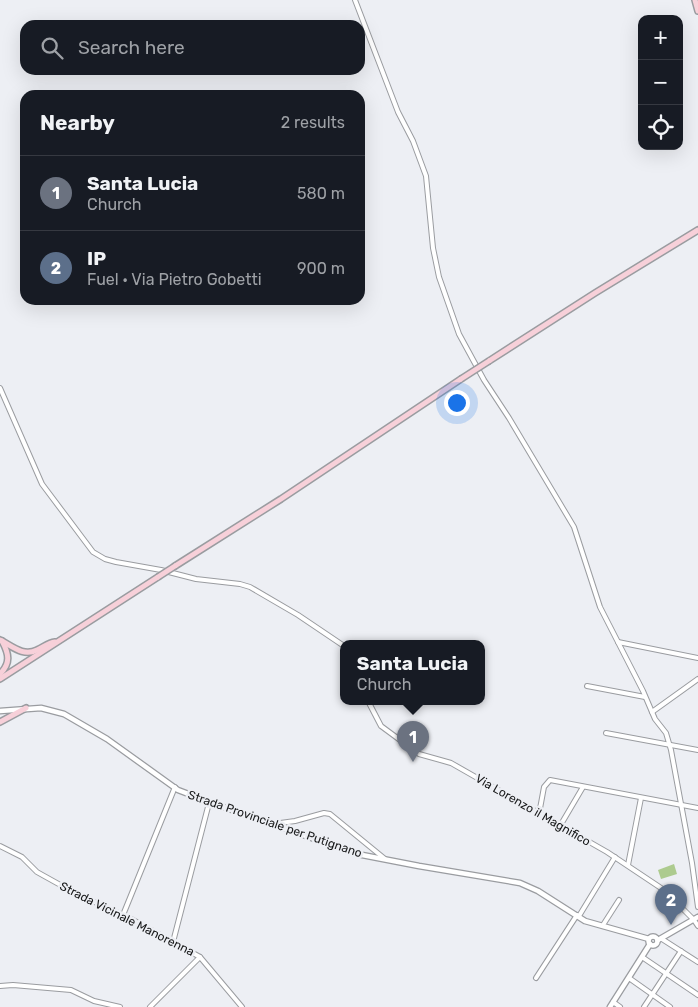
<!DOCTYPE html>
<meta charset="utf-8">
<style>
body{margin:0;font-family:Rubik,sans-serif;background:#242831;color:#f1f3f6}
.controls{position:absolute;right:15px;top:15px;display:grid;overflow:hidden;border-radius:10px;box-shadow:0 5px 20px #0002}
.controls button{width:45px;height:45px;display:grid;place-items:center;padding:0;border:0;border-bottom:1px solid #363941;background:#171b24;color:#f1f3f6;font:25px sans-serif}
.you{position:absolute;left:456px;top:402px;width:18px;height:18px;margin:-12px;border:4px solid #fff;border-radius:50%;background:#1a73e8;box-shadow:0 0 0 8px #1a73e833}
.badge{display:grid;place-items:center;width:32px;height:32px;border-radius:50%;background:#ea580c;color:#fff;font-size:16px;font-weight:700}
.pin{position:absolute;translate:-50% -41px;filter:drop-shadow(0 1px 2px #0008)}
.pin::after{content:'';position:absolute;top:26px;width:18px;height:15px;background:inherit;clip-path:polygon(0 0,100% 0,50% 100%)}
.popup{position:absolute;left:340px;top:640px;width:145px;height:65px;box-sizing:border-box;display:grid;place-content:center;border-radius:10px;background:#171b24;filter:drop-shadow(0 1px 4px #0005);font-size:16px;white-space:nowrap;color:#9ea1a6}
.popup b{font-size:19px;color:#f1f3f6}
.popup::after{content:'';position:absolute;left:50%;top:100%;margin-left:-10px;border:10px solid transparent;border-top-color:#171b24}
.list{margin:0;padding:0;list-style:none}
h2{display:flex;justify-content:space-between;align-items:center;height:65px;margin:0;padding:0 20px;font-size:21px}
h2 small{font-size:16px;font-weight:400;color:#9ea1a6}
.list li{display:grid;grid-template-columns:32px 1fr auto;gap:15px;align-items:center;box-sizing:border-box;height:75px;padding:0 20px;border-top:1px solid #363941}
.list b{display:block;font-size:19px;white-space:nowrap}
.list p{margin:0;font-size:16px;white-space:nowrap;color:#9ea1a6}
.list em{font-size:16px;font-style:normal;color:#9ea1a6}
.icon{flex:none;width:28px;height:28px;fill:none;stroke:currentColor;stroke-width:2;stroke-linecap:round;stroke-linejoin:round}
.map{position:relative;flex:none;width:698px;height:1007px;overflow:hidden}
.search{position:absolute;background:#171b24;box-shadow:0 5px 20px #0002;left:20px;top:20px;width:345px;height:55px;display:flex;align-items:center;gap:12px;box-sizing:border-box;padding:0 18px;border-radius:15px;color:#9ea1a6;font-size:19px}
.panel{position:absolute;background:#171b24;box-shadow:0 5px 20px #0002;left:20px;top:90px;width:345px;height:215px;border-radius:15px}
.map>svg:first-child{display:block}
.green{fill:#adcb8f}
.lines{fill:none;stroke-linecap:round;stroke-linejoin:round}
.minor-casing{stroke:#9a9ca0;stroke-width:6}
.tertiary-casing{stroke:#9a9ca0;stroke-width:7}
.secondary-casing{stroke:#9a9ca0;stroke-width:8}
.minor{stroke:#fff;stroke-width:4}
.tertiary{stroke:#fff;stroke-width:4.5}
.secondary{stroke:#f7d0d9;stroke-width:5}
.secondary-bridge-casing{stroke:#9a9ca0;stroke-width:8;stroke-linecap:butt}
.secondary-bridge{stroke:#f7d0d9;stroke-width:5}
.labels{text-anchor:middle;stroke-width:5;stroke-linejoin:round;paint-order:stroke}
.street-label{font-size:12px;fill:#171819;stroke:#edeff4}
</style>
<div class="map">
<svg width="698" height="1007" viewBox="0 0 698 1007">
<rect width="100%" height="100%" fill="#edeff4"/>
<!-- green -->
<polygon class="green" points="674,864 677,874 661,879 658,870"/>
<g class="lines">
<defs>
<g id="minor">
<polyline points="355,0 398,112 413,141 426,176 433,248 439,277 459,334 484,380 509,418 574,527 600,607 643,691 655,719 666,733 671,750 692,863 698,907"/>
<polyline points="0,388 42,484 93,552 105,559 116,562 161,570 196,579 240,584 250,587 298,615 344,646"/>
<polyline points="618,642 698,658"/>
<polyline points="587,686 645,697"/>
<polyline points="368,701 381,726 419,754 451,763 607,852 664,890 694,920 698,926"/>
<polyline points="652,712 698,679"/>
<polyline points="606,733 698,750"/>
<polyline points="539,814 544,787 550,780 698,808"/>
<polyline points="273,824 295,821 324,813 330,814 385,859"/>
<polyline points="560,826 583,787"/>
<polyline points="0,846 22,857 37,872 73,892 131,919 200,957 242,1007"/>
<polyline points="628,865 641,798"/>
<polyline points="123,915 175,787"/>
<polyline points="579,916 615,857"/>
<polyline points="603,925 619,900"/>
<polyline points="662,939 698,962"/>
<polyline points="173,942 209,803"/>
<polyline points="642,957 698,995"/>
<polyline points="536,978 577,915"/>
<polyline points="629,978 670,1007"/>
<polyline points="0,986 13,985 71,990 94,1001 120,1007"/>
<polyline points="613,1002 620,1007"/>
<polyline points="150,1007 200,957"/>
<polyline points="644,1007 681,951"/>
</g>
<g id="tertiary">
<polyline points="0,711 41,708 64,714 107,739 178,790 212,803 357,854 419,866 520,883 538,891 585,921 649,939"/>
<circle cx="653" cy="941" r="4.5"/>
<polyline points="658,940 698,917"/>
<polyline points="610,1007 650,944"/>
</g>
<g id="secondary">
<polyline points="695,0 698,11"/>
<polyline points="489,361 595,293 698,230"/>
<polyline points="175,566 281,499 461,379"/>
<path d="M0,640c12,6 23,17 37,10 7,-3 11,-7 18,-8"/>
<path d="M0,674c11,-11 9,-20 2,-33"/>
<polyline points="0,679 158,577"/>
<polyline points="0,722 26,708"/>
</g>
</defs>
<!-- minor casing -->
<use href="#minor" class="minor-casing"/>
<!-- tertiary casing -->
<use href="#tertiary" class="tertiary-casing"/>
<!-- secondary casing -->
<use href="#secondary" class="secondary-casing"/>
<!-- minor -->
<use href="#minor" class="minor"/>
<!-- tertiary -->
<use href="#tertiary" class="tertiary"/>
<!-- secondary -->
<use href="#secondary" class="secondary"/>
<defs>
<g id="secondary-bridge">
<polyline points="461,379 489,361"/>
<polyline points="158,577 175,566"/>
</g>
</defs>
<!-- secondary-bridge casing -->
<use href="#secondary-bridge" class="secondary-bridge-casing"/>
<!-- secondary-bridge -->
<use href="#secondary-bridge" class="secondary-bridge"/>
</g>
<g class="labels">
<!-- street labels -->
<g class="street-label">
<text transform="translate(533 810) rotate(30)" y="4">Via Lorenzo il Magnifico</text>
<text transform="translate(275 824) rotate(19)" y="4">Strada Provinciale per Putignano</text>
<text transform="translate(127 919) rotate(27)" y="4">Strada Vicinale Manorenna</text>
</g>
</g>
</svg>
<div class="controls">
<button>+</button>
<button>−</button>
<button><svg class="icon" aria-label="locate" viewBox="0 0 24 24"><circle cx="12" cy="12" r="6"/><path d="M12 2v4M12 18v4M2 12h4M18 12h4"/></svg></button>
</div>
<div class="you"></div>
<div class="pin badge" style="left:413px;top:762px;background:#6b7280">1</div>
<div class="popup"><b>Santa Lucia</b>Church</div>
<div class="pin badge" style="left:671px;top:925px;background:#5c6f8a">2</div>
<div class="search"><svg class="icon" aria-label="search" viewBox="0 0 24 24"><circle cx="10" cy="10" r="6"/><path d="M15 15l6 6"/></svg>Search here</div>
<section class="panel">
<h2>Nearby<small>2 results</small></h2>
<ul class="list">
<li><span class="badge" style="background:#6b7280">1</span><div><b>Santa Lucia</b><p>Church</p></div><em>580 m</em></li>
<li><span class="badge" style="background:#5c6f8a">2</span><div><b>IP</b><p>Fuel · Via Pietro Gobetti</p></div><em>900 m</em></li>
</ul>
</section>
</div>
